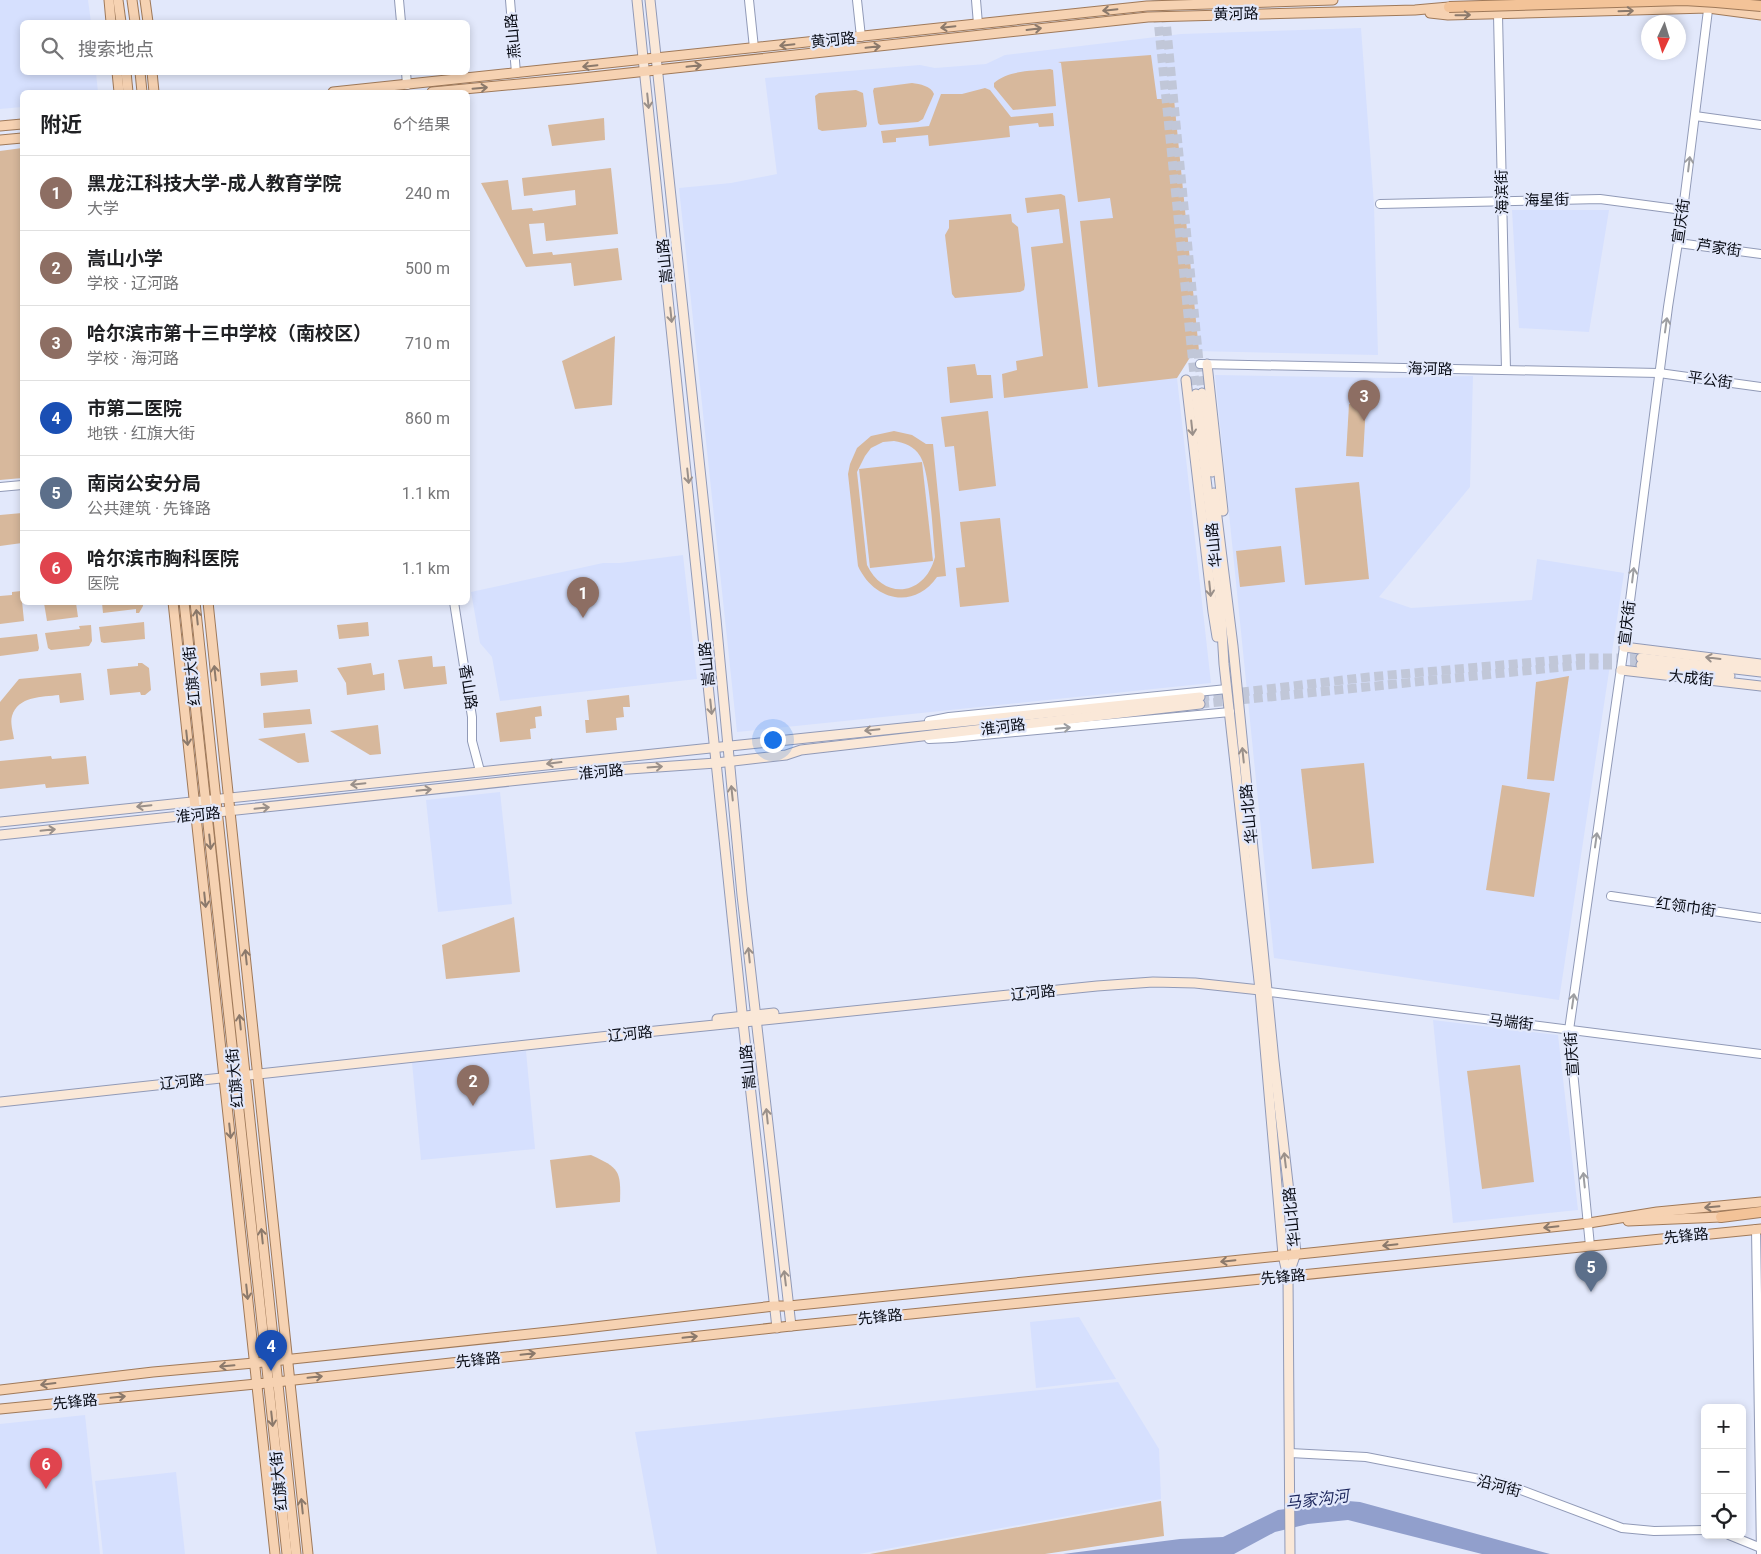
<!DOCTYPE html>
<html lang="zh">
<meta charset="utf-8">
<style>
body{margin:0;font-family:Roboto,"Noto Sans SC",sans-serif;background:#f2f2f2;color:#202124}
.controls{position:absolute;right:15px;bottom:15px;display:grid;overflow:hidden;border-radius:8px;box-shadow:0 2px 8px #0003}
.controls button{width:45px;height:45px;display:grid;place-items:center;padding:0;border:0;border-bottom:1px solid #e0e0e0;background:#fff;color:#202124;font:25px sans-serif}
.compass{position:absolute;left:1641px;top:15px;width:45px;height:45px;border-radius:50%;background:#fff;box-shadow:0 2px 8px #0003;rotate:184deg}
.you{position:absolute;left:772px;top:739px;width:18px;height:18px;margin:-12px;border:4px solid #fff;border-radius:50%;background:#1a73e8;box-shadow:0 0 0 8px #1a73e833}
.badge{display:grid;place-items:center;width:32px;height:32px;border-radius:50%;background:#ea580c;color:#fff;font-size:16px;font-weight:700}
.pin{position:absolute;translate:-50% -41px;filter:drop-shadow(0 1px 2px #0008)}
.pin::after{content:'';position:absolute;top:26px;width:18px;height:15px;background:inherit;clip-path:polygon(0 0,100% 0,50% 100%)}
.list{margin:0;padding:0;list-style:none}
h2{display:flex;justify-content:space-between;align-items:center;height:65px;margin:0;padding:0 20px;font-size:21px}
h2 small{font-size:16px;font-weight:400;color:#757577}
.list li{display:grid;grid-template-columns:32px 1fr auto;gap:15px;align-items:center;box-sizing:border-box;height:75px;padding:0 20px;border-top:1px solid #e0e0e0}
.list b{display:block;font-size:19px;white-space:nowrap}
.list p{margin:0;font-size:16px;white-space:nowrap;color:#757577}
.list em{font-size:16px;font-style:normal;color:#757577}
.icon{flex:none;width:28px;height:28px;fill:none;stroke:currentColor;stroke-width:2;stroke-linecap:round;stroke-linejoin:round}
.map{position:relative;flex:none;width:1761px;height:1554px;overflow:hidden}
.search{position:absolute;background:#fff;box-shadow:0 2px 8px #0003;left:20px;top:20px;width:450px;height:55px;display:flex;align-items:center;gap:12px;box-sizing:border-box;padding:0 18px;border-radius:8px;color:#757577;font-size:19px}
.panel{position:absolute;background:#fff;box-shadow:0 2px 8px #0003;left:20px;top:90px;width:450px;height:515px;border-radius:8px}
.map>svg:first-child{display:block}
.built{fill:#d6e0fe}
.green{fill:#d7b89c;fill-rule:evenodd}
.water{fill:#919fcc}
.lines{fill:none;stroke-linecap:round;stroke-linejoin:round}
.secondary-tunnel{stroke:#c1c7d8;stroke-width:9;stroke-dasharray:9 4.5;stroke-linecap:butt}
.tertiary-casing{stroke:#919ab7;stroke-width:10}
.secondary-casing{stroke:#919ab7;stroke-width:11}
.primary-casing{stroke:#9f7959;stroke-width:11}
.trunk-casing{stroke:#9f7959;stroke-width:12}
.tertiary{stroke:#fff;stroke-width:8}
.secondary{stroke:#fae8d8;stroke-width:9}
.primary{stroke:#f6d2b2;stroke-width:9}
.trunk{stroke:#f3c398;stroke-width:10}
.trunk-bridge-casing{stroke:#9f7959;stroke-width:12;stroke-linecap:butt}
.trunk-bridge{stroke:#f3c398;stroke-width:10}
.oneway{stroke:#8b796b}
.oneway2{stroke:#9a908a}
.oneway3{stroke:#9d9ea1}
.labels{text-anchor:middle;stroke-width:4.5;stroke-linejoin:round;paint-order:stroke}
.street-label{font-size:15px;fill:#090c15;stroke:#e2e8fb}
.water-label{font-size:16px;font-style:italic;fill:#1b255b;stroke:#e2e8fb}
</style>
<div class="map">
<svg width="1761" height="1554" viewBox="0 0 1761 1554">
<rect width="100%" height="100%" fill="#e2e8fb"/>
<!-- built -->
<g class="built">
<polygon points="0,0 88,0 91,22 22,22 22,72 96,73 98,92 22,92 22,107 0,109"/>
<polygon points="1361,28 1374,205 1378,355 1194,351 1177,378 1211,683 737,732 679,188 731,183 777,174 765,78 920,65 935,68 986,64 1005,55 1181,34"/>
<polygon points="1512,210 1609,210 1589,332 1519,328"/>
<polygon points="1215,375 1386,378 1473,376 1470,487 1379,597 1411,608 1532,600 1537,559 1624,573 1559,1000 1274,958"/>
<polygon points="683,555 697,679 500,701 492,657 480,643 471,592 603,563 620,563"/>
<polygon points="500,792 512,904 438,912 426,800"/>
<polygon points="1433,1020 1558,1035 1578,1210 1453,1223"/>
<polygon points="526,1051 535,1149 421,1160 412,1062"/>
<polygon points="1079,1317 1116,1379 1036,1388 1030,1322"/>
<polygon points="1118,1382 1159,1449 1161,1499 859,1554 657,1554 635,1432"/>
<polygon points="85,1415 100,1554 0,1554 0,1424"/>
<polygon points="176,1472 185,1554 103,1554 95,1481"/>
</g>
<!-- green -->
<g class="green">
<polygon points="1151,55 1157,99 1174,99 1199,351 1194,351 1177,378 1098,387 1080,221 1113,218 1110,198 1078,202 1061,63 1058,62"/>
<path d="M1050,69l3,1 3,36 -43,4 -19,-23v-4c14,-13 39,-12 56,-14z"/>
<path d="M912,83c8,1 19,3 22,11l-11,25 -5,3 -38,3 -2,-2 -5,-32 1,-3z"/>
<polygon points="985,88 990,90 1011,117 1053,113 1054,126 1039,127 1038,123 1009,126 1010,137 929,146 928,135 896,138 896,142 883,143 881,131 929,126 941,94 962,94"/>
<polygon points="856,90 863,93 867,124 866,127 822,131 818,129 815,96 819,93"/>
<polygon points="604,118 605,140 552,146 548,125"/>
<polygon points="22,148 22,478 0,480 0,151"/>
<polygon points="611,168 618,234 546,241 544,223 529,224 533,254 552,252 553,255 618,248 622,280 574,286 571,263 526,267 481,183 508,180 512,210 532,208 533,211 576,205 575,190 524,196 522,178"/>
<polygon points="1061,194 1065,196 1088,388 1004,398 1002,374 1017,370 1016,361 1043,356 1031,247 1063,243 1059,209 1027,213 1025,198"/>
<polygon points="1011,214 1012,222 1018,227 1025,285 1024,290 1020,292 955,298 952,294 945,235 949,228 949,220"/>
<polygon points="615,336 612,405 575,409 562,361"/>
<polygon points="975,364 977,375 991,375 993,398 950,403 947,367"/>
<polygon points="1349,404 1366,405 1363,457 1346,456"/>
<polygon points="988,411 996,486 959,491 954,446 945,447 941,417"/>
<path d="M894,431l18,4 14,9h7l13,132 -9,1c-23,33 -63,24 -79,-11l-10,-92 2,-10 7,-16 14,-12zM894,441c11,2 20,5 26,15 10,15 13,80 15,101 -10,39 -51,44 -68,8l-10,-93 8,-16 6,-8 12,-6z"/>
<polygon points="922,462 933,561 870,568 859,469"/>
<polygon points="1359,482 1369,579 1305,585 1295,488"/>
<polygon points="22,513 22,543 0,546 0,515"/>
<polygon points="1000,518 1009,602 960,607 956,568 965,567 960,522"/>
<polygon points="1281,546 1285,582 1240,587 1236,551"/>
<polygon points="21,591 24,621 0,624 0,596 12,595 12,592"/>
<polygon points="44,603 76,603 78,617 47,621"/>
<polygon points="102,603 143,603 143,606 139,613 136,613 136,609 103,613"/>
<polygon points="144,622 145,639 104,643 101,642 99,627"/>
<polygon points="368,622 369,636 339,639 337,625"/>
<polygon points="91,625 92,641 89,646 51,650 48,648 45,633 80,629 79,626"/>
<polygon points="37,634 39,648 38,651 0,656 0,638"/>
<polygon points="432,656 433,667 445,666 447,684 404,689 398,660"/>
<polygon points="138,663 142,663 149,668 151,690 145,695 141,695 140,692 110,695 107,669 138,666"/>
<polygon points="371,663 373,675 384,673 385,690 347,695 346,683 337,668"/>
<polygon points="297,670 298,682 261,686 260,673"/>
<path d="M81,673l3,27 -24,3 -1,-8c-17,2 -41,1 -47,21 -2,6 1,16 2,23l-14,2v-39l19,-23z"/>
<polygon points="1569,676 1554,781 1527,779 1536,682"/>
<polygon points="629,695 630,707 623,707 624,717 616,718 617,730 586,733 585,720 589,720 587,700"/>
<polygon points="541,706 542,716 535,717 536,728 530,729 531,739 500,742 496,713"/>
<polygon points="310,709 312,724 264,728 263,713"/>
<polygon points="378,725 381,754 370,755 330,731"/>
<polygon points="305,733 309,762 298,763 258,739"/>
<polygon points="51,756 52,759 86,756 89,784 46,788 45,784 0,789 0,761"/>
<polygon points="1364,763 1374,863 1312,869 1301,769"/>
<polygon points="1502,785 1550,793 1534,897 1486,890"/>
<polygon points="514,917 520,972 446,979 442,945"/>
<polygon points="1520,1065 1534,1182 1482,1189 1467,1071"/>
<path d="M591,1155c28,13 30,15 29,47l-64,6 -6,-48z"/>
<polygon points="1161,1501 1164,1536 1045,1554 870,1554"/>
</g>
<!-- water -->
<polygon class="water" points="1348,1501 1360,1502 1550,1554 1482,1554 1348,1520 1308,1524 1275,1532 1234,1554 1063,1554 1180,1539 1223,1537 1278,1510"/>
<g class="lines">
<!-- secondary-tunnel -->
<g class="secondary-tunnel">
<polyline points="1156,0 1196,394"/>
<polyline points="1164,0 1202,393"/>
<polyline points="1200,697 1369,677 1580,658 1641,658"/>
<polyline points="1200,704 1582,665 1641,665"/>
</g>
<defs>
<g id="tertiary">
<polyline points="399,0 401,22"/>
<polyline points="510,0 516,73"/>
<polyline points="749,0 754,48"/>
<polyline points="857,0 861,37"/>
<polyline points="976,0 978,24"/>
<polyline points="1498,15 1506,370"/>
<polyline points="406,72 407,85"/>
<polyline points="1695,116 1761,125"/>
<polyline points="1380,204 1600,199 1683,210"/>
<polyline points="1678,243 1761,254"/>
<polyline points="1200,364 1659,373 1761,387"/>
<polyline points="0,487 22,485"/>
<polyline points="454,602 472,717 472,741 480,771"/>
<polyline points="929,721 949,717 1227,689"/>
<polyline points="929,739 952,738 1230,712"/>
<polyline points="1611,896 1761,918"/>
<polyline points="1262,991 1761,1054"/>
<polyline points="1756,1229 1761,1554"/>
<polyline points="1590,1246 1569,1030 1624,647 1668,307 1683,210 1709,2"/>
<polyline points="1290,1453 1366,1457 1505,1484 1622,1528 1654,1531 1705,1530"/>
<polyline points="1729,1535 1761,1548"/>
</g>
<g id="secondary">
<polyline points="637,0 743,1022 777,1328"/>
<polyline points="650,0 716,619 742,895 791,1326"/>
<polyline points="1207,364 1223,511"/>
<polyline points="1186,380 1213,612 1217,637"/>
<polyline points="1202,393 1212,472"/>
<polyline points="1196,394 1220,598 1224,664 1260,990 1283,1255 1288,1277 1290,1554"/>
<polyline points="1214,493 1233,646 1274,1061 1296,1253 1288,1276"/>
<polyline points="1624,647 1761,664"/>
<polyline points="1641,658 1761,672"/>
<polyline points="1641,665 1730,676"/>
<polyline points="1621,670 1761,686"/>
<path d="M0,822c400,-43 800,-85 1200,-125"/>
<polyline points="0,835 615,770 716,763 786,755 801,750 1200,704"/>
<polyline points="717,1019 774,1013"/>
<polyline points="0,1102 646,1032 1097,986 1153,982 1195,983 1260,990"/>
</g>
<g id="primary">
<polyline points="109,0 111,22"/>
<polyline points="118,0 121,22"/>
<polyline points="132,0 135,22"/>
<polyline points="145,0 148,22"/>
<polyline points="1430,13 1448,15 1708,8 1761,15"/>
<polyline points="117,72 119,92"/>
<polyline points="126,72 128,92"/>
<polyline points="140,72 142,92"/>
<polyline points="152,72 154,92"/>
<polyline points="333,92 1147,6 1333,0"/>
<polyline points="432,92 573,79 1148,17 1415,10 1449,7"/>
<polyline points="0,126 22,124"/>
<polyline points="0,140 22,138"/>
<polyline points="173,602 275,1554"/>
<polyline points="184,602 287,1554"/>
<polyline points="195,602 296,1554"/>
<polyline points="208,602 308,1554"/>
<polyline points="1628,1221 1721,1217"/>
<polyline points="0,1390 153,1372 254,1363 568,1330 774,1306 789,1306 1329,1251 1589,1223 1657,1212 1761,1202"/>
<polyline points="0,1409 267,1383 791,1326 1761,1229"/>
</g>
<polyline id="trunk" points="1721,1217 1761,1212"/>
</defs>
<!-- tertiary casing -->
<use href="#tertiary" class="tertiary-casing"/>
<!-- secondary casing -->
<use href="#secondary" class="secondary-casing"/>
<!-- primary casing -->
<use href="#primary" class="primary-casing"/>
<!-- trunk casing -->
<use href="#trunk" class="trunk-casing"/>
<!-- tertiary -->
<use href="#tertiary" class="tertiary"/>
<!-- secondary -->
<use href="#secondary" class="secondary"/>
<!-- primary -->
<use href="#primary" class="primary"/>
<!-- trunk -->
<use href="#trunk" class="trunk"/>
<defs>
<polyline id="trunk-bridge" points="1449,7 1684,0 1716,2 1761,6"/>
</defs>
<!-- trunk-bridge casing -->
<use href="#trunk-bridge" class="trunk-bridge-casing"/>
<!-- trunk-bridge -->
<use href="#trunk-bridge" class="trunk-bridge"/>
</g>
<!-- one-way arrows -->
<defs><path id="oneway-shaft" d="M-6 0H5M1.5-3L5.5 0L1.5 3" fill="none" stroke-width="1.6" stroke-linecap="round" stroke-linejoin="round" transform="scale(1.25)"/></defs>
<g class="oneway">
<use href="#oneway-shaft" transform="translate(1110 10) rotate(174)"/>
<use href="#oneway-shaft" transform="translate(1626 11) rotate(-2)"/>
<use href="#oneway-shaft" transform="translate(1463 15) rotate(-1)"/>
<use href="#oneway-shaft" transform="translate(948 27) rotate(174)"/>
<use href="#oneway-shaft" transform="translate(1034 29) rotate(-7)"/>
<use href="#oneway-shaft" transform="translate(787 45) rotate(174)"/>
<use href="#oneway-shaft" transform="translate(873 47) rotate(-6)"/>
<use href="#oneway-shaft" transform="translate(590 66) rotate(174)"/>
<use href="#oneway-shaft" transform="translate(694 66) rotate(-6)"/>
<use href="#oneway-shaft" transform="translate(480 88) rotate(-5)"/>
<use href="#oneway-shaft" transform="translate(197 617) rotate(-96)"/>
<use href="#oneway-shaft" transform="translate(215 673) rotate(-96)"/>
<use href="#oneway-shaft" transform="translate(187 738) rotate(84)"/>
<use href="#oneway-shaft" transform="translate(210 842) rotate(84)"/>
<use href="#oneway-shaft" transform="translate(205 900) rotate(84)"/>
<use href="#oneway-shaft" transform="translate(246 957) rotate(-96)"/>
<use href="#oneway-shaft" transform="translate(240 1022) rotate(-96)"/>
<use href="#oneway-shaft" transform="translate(230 1131) rotate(84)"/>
<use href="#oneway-shaft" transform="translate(1712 1207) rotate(175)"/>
<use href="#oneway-shaft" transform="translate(1551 1227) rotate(174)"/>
<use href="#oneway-shaft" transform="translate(262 1236) rotate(-96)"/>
<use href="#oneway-shaft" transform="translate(1390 1245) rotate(174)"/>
<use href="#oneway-shaft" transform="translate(1228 1261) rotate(174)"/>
<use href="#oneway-shaft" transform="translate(247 1292) rotate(84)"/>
<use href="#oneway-shaft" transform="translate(690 1337) rotate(-6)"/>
<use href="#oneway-shaft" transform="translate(528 1354) rotate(-6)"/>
<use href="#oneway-shaft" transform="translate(227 1366) rotate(175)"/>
<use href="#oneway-shaft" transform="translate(315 1377) rotate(-6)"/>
<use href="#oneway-shaft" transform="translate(48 1384) rotate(173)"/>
<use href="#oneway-shaft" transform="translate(118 1397) rotate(-6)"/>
<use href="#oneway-shaft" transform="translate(272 1419) rotate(84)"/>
<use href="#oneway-shaft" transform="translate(302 1506) rotate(-96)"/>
</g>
<g class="oneway2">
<use href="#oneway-shaft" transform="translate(648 101) rotate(84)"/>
<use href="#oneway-shaft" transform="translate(671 315) rotate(84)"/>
<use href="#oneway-shaft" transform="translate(1192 428) rotate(84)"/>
<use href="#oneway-shaft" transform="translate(688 476) rotate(84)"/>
<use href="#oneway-shaft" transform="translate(1210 589) rotate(84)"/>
<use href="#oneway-shaft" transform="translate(1713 658) rotate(-173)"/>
<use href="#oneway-shaft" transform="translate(711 707) rotate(84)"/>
<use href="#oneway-shaft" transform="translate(872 730) rotate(174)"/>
<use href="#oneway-shaft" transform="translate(1243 755) rotate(-96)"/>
<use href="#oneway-shaft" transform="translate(554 763) rotate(173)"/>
<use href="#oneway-shaft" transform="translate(655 767) rotate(-4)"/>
<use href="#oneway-shaft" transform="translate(358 784) rotate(174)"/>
<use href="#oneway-shaft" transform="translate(424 790) rotate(-6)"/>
<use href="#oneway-shaft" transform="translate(732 793) rotate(-96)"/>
<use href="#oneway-shaft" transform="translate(144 806) rotate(174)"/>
<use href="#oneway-shaft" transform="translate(262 808) rotate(-6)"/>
<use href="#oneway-shaft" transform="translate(48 830) rotate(-6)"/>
<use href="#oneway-shaft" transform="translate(749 955) rotate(-96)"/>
<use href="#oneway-shaft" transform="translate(767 1116) rotate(-96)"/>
<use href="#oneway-shaft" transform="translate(1285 1160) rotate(-97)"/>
<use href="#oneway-shaft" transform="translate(785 1278) rotate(-97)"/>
</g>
<g class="oneway3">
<use href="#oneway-shaft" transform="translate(1689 164) rotate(-83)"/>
<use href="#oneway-shaft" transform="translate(1666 325) rotate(-82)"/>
<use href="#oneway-shaft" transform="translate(1633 575) rotate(-83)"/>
<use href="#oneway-shaft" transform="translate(1063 728) rotate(-5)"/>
<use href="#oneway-shaft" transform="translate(1596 840) rotate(-82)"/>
<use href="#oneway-shaft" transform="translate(1573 1001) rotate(-82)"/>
<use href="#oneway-shaft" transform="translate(1584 1180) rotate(-96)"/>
</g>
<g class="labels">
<!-- street labels -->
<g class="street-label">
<text transform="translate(1236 14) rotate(-1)" y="5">黄河路</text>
<text transform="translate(513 36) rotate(-95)" y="5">燕山路</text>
<text transform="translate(833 40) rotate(-6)" y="5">黄河路</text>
<text transform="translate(1502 192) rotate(-91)" y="5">海滨街</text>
<text transform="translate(1547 200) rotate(-1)" y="5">海星街</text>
<text transform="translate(1681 221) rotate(-82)" y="5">宣庆街</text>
<text transform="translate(1719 248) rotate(8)" y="5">芦家街</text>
<text transform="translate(665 261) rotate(-96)" y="5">嵩山路</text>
<text transform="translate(1430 369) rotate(1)" y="5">海河路</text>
<text transform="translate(1710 380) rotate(8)" y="5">平公街</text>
<text transform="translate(1214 545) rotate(-96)" y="5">华山路</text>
<text transform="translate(1627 623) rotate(-83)" y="5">宣庆街</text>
<text transform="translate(707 664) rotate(-96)" y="5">嵩山路</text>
<text transform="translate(192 676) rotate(-96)" y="5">红旗大街</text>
<text transform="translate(1691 678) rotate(6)" y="5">大成街</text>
<text transform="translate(468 687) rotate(81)" y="5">香山路</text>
<text transform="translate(1003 727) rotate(-7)" y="5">淮河路</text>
<text transform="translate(601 772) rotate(-5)" y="5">淮河路</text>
<text transform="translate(1249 814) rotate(-96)" y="5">华山北路</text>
<text transform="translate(198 815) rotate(-6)" y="5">淮河路</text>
<text transform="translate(1686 907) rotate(8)" y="5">红领巾街</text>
<text transform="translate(1033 993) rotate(-6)" y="5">辽河路</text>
<text transform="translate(1511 1022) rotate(7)" y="5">马端街</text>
<text transform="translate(630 1034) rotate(-6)" y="5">辽河路</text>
<text transform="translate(1572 1054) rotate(-94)" y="5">宣庆街</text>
<text transform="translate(748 1067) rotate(-96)" y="5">嵩山路</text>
<text transform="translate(235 1078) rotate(-96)" y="5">红旗大街</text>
<text transform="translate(182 1082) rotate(-6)" y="5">辽河路</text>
<text transform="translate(1292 1217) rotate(-96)" y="5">华山北路</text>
<text transform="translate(1686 1236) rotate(-6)" y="5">先锋路</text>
<text transform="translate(1283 1277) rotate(-5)" y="5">先锋路</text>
<text transform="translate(880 1317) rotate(-6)" y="5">先锋路</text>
<text transform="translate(478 1360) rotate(-6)" y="5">先锋路</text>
<text transform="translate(75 1402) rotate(-6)" y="5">先锋路</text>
<text transform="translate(279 1481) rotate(-96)" y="5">红旗大街</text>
<text transform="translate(1499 1486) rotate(15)" y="5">沿河街</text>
</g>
<!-- water labels -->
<g class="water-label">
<text transform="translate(1317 1499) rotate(-7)" y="6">马家沟河</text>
</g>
</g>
</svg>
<div class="controls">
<button>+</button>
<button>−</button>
<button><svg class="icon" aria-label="locate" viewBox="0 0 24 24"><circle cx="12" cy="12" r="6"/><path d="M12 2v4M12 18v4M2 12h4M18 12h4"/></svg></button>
</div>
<svg class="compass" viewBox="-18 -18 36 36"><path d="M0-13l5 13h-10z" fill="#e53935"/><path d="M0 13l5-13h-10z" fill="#757577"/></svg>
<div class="you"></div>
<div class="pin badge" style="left:583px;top:618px;background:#8d6e63">1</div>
<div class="pin badge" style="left:473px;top:1106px;background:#8d6e63">2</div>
<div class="pin badge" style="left:1364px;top:421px;background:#8d6e63">3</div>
<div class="pin badge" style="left:271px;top:1371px;background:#1a4fb4">4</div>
<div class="pin badge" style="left:1591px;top:1292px;background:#5c6f8a">5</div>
<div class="pin badge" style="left:46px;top:1489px;background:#e0444e">6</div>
<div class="search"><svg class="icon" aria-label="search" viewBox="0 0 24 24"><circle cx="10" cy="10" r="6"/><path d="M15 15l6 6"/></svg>搜索地点</div>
<section class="panel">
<h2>附近<small>6个结果</small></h2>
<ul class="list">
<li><span class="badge" style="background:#8d6e63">1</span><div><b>黑龙江科技大学-成人教育学院</b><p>大学</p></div><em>240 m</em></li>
<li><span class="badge" style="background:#8d6e63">2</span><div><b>嵩山小学</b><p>学校 · 辽河路</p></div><em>500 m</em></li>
<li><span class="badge" style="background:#8d6e63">3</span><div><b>哈尔滨市第十三中学校（南校区）</b><p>学校 · 海河路</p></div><em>710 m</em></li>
<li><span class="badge" style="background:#1a4fb4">4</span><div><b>市第二医院</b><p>地铁 · 红旗大街</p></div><em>860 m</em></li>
<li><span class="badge" style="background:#5c6f8a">5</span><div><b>南岗公安分局</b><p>公共建筑 · 先锋路</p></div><em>1.1 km</em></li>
<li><span class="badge" style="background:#e0444e">6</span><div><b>哈尔滨市胸科医院</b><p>医院</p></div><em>1.1 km</em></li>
</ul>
</section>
</div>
